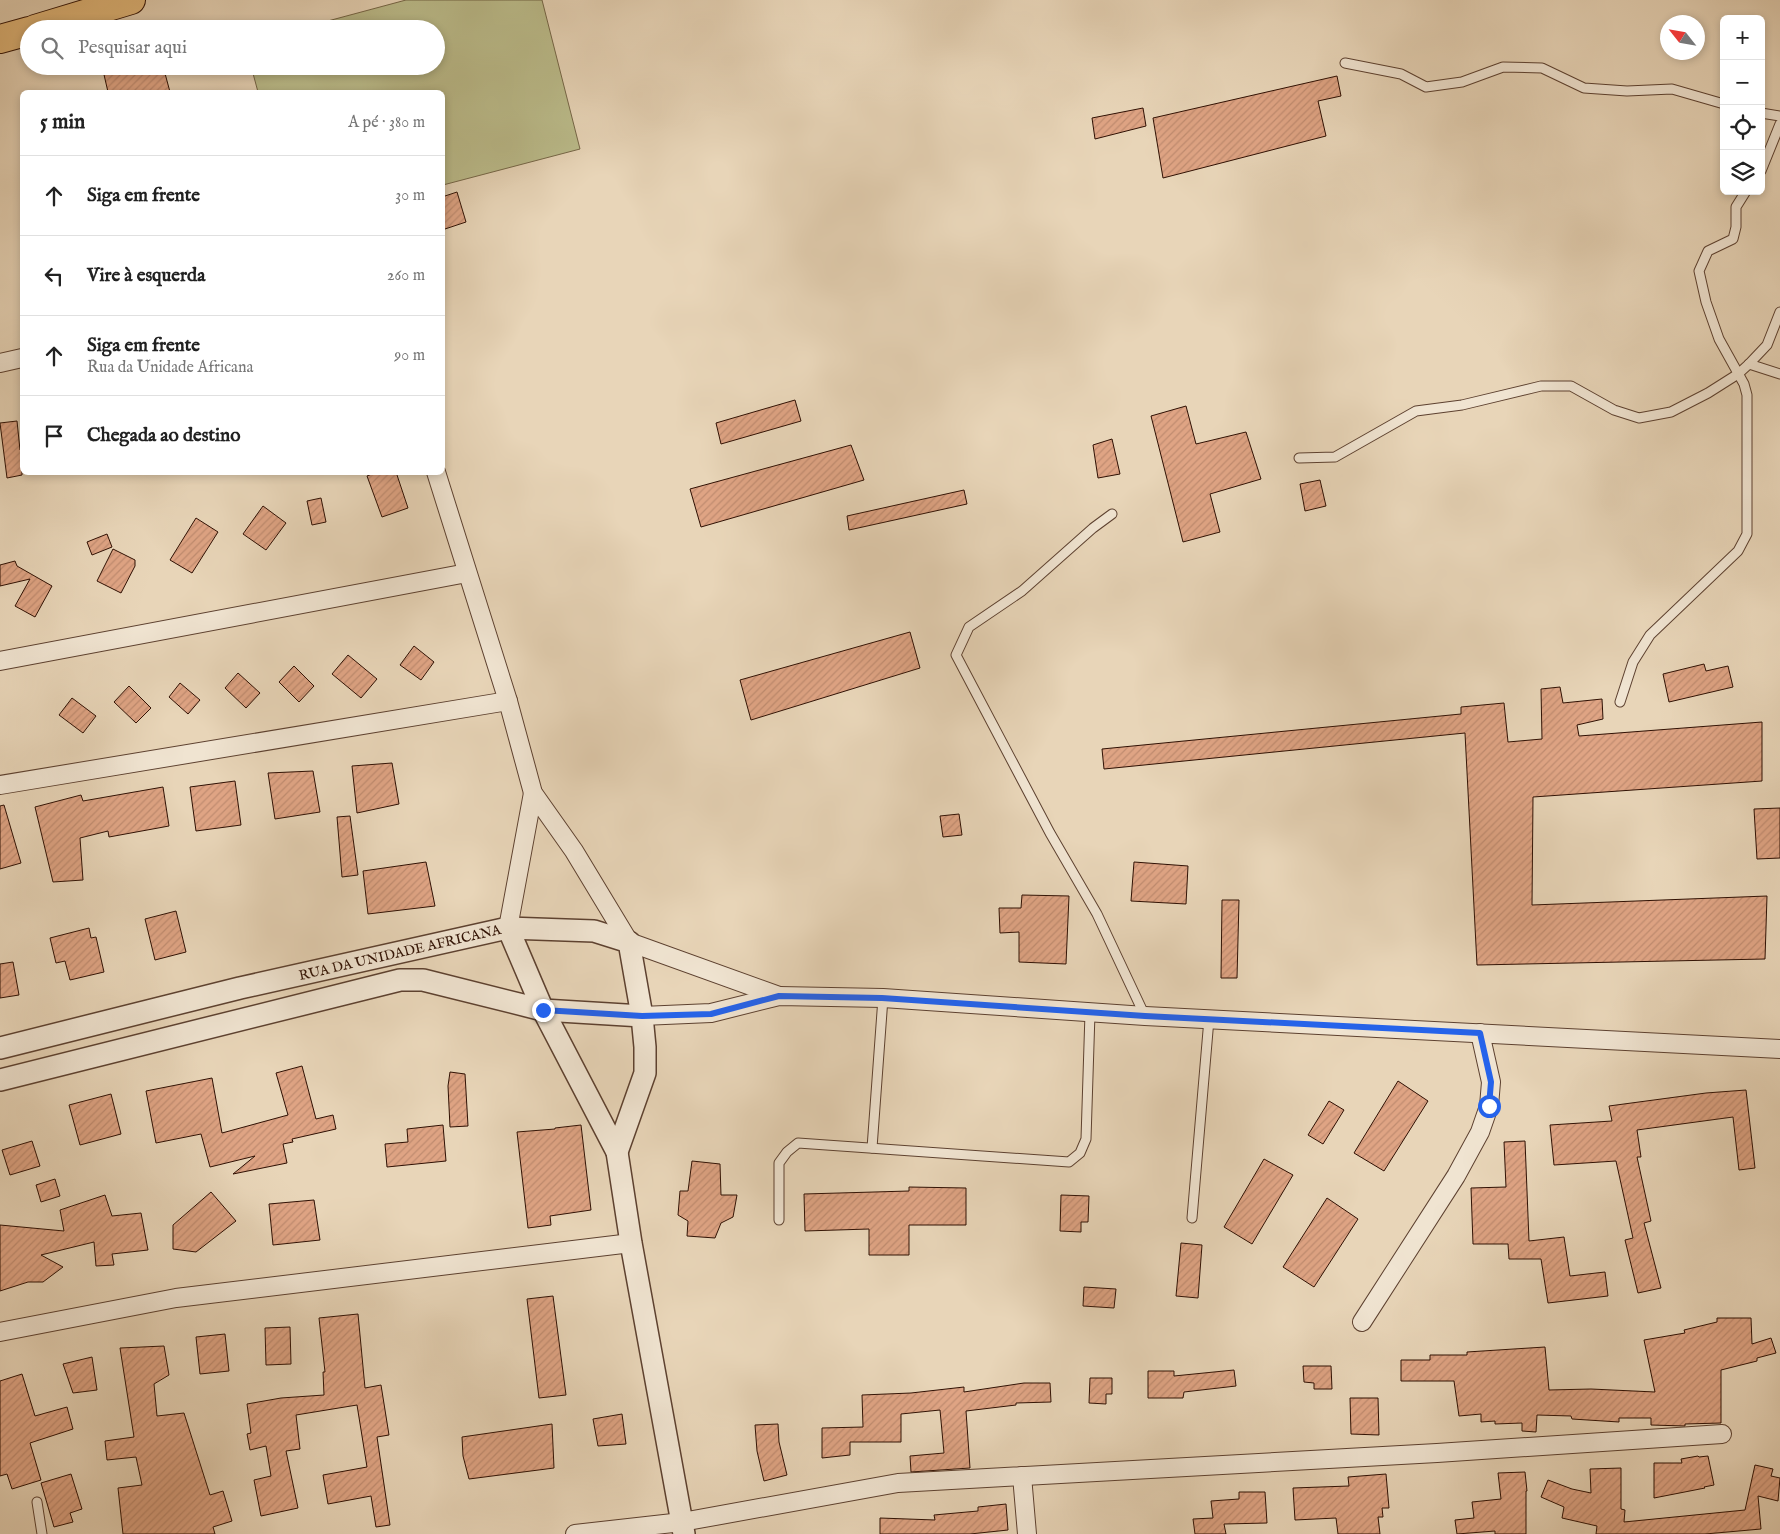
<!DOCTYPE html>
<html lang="pt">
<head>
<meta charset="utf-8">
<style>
  body { margin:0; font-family:"IM FELL English",serif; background:#f2f2f2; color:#222 }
  .controls { position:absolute; right:15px; top:15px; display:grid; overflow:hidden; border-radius:8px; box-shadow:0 2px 8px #0003 }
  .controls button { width:45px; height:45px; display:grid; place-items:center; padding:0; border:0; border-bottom:1px solid #e0e0e0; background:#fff; color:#222; font:25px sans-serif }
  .compass { position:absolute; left:1660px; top:15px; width:45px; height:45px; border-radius:50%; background:#fff; box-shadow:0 2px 8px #0003; rotate:301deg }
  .stop { position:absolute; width:15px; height:15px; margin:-11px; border:4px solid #2563eb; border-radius:50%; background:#fff }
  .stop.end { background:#2563eb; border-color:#fff; box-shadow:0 1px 5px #0008 }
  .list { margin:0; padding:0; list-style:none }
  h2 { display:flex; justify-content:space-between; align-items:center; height:65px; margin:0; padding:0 20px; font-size:21px }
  h2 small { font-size:16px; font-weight:400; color:#767676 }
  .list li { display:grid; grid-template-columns:32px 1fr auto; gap:15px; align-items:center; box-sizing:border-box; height:80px; padding:0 20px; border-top:1px solid #e0e0e0 }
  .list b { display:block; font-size:19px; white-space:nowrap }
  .list p { margin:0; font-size:16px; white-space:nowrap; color:#767676 }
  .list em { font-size:16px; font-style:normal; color:#767676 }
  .icon { flex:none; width:28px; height:28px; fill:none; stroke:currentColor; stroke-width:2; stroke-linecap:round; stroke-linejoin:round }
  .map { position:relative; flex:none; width:1780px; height:1534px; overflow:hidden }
  .search { position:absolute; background:#fff; box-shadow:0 2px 8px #0003; left:20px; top:20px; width:425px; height:55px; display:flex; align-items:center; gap:12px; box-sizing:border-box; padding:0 18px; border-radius:28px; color:#767676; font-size:19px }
  .panel { position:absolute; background:#fff; box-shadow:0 2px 8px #0003; left:20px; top:90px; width:425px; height:385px; border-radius:8px }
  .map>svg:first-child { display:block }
</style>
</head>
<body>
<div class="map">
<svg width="1780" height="1534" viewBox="0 0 1780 1534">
  <defs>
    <pattern id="building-hatch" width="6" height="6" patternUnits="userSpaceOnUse" patternTransform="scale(1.25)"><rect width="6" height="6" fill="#dfa484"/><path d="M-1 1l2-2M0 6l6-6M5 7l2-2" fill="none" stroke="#c08c70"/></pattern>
  </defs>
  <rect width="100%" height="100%" fill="#e8d5b8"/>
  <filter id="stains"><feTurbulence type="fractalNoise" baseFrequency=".004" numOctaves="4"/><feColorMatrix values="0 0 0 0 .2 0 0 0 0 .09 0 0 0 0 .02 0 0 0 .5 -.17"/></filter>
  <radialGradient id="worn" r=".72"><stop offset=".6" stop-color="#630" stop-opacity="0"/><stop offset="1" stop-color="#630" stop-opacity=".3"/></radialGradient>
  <polygon fill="#bbbc8b" stroke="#756647" points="406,0 542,0 580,149 443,185 442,92 258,92 251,66 436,66 436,29 298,29"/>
  <g fill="url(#building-hatch)" stroke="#2f1003">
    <polygon points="102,66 163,66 170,92 108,92"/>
    <polygon points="1337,76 1341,96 1318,101 1326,136 1163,178 1153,118"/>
    <polygon points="1143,108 1146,126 1095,139 1092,118"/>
    <polygon points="457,192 466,222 442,230 442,197"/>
    <polygon points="795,400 801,421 721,444 716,423"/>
    <polygon points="1186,406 1196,444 1246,432 1261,479 1210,494 1220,532 1183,542 1151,416"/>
    <polygon points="17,421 20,450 22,449 22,475 7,478 0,423"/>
    <polygon points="1112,439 1120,474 1098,478 1093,445"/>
    <polygon points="851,445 864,480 701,527 690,489"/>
    <polygon points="377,472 396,472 408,508 382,517 367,476"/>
    <polygon points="1320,480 1326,506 1305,511 1300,484"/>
    <polygon points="964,490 967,504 849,530 847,516"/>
    <polygon points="321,498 326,522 312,525 307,501"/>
    <polygon points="263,506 286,523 266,550 243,534"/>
    <polygon points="196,518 218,532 192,573 170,560"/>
    <polygon points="107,534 112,547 92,555 87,542"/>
    <polygon points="113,549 135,560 135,566 121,593 97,581"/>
    <polygon points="15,561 17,566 52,586 35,617 15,606 30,579 0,586 0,565"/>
    <polygon points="910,632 920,668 751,720 740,680"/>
    <polygon points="414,646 434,662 421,680 400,665"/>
    <polygon points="348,655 377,679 361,698 332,674"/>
    <polygon points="1704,664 1706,671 1728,666 1733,687 1669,702 1663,674"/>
    <polygon points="294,666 314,686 299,702 279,682"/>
    <polygon points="238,673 260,693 246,708 225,688"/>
    <polygon points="180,683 200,700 188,714 169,697"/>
    <polygon points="129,686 151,708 136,723 114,702"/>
    <polygon points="1560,687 1563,703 1602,699 1603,719 1577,725 1579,736 1762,722 1762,781 1533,797 1532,905 1767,896 1765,959 1477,965 1465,733 1104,769 1102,749 1461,714 1461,707 1504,703 1508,742 1542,739 1541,689"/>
    <polygon points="72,698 96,716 83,733 59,715"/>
    <polygon points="392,763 399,804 357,813 352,766"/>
    <polygon points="313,771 320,812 275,819 268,773"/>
    <polygon points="235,781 241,825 196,831 190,787"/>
    <polygon points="163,787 169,826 109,837 108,831 80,838 83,880 53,882 35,807 81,795 83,801"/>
    <polygon points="4,805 21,863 0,869 0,806"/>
    <polygon points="1780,808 1780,858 1757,859 1754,809"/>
    <polygon points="959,814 962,835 943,837 940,816"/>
    <polygon points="350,816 358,875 342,877 337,817"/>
    <polygon points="426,862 435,906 368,914 363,871"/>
    <polygon points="1134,862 1188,866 1186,904 1131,901"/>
    <polygon points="1022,895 1069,896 1066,964 1019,962 1019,932 1000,933 999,908 1021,908"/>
    <polygon points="1222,900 1239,900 1237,978 1221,978"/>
    <polygon points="176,911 186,952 155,960 145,919"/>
    <polygon points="89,928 91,938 96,937 104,972 70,980 65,961 56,963 50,938"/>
    <polygon points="13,962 19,995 0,998 0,964"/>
    <polygon points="302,1066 316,1119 333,1115 336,1129 292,1139 293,1142 283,1144 287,1163 233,1174 255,1156 210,1167 201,1134 156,1143 146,1091 212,1078 222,1133 288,1115 276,1073"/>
    <polygon points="450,1072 465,1074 468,1126 450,1127 448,1086"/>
    <polygon points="1398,1081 1428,1101 1384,1171 1354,1153"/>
    <polygon points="1746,1090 1755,1168 1739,1170 1733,1117 1637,1130 1641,1157 1637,1157 1651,1221 1644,1223 1661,1288 1638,1293 1625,1240 1633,1238 1616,1161 1554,1165 1550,1125 1612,1121 1609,1106 1706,1093"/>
    <polygon points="111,1094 121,1134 80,1145 69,1105"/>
    <polygon points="1329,1101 1344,1110 1323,1144 1308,1135"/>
    <polygon points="443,1125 446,1161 387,1167 385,1144 408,1142 407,1129"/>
    <polygon points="581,1125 591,1210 550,1216 551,1225 528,1228 517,1132 555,1129 555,1128"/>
    <polygon points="32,1141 40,1166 10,1175 2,1150"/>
    <polygon points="1525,1141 1529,1241 1564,1237 1570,1276 1605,1272 1608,1296 1548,1303 1541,1259 1509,1259 1508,1244 1473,1244 1471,1188 1506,1187 1504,1142"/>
    <polygon points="1264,1159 1293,1175 1252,1244 1224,1227"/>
    <polygon points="692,1161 720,1164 721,1195 737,1195 733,1217 721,1223 715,1238 687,1236 688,1221 678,1215 680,1191 688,1191"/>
    <polygon points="55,1179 60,1196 41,1202 36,1185"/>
    <polygon points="909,1187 966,1188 966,1225 909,1225 909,1255 869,1255 869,1229 805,1231 804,1194 909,1191"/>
    <polygon points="211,1192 236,1221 196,1252 173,1249 173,1225"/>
    <polygon points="105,1195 112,1216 141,1213 148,1250 112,1254 114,1265 96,1266 94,1242 41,1255 63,1267 43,1282 28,1282 0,1291 0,1225 64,1231 60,1210"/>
    <polygon points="1061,1195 1089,1196 1088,1222 1081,1222 1081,1232 1060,1231"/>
    <polygon points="1327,1198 1358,1219 1314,1287 1283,1267"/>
    <polygon points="314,1200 320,1240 273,1245 269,1204"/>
    <polygon points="1181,1243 1202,1245 1198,1298 1176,1296"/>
    <polygon points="1084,1287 1116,1289 1114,1308 1083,1306"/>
    <polygon points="553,1296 566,1395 539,1398 527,1299"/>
    <polygon points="358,1314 365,1388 381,1385 389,1435 377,1437 390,1525 376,1527 371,1496 328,1504 323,1475 367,1467 357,1405 296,1415 300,1449 286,1451 298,1508 261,1516 254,1480 271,1476 266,1446 250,1450 247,1434 251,1433 247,1404 281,1398 324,1395 323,1372 325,1372 319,1318"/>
    <polygon points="1717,1318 1751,1318 1752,1344 1771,1338 1776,1353 1757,1358 1757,1361 1721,1370 1721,1423 1685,1424 1685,1426 1651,1425 1651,1418 1619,1418 1619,1422 1572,1419 1571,1416 1537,1415 1536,1432 1522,1431 1522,1423 1495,1424 1495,1421 1481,1422 1481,1414 1459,1416 1454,1381 1401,1381 1401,1360 1430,1360 1430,1355 1467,1355 1467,1352 1545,1347 1549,1390 1591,1389 1655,1392 1644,1340 1685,1333 1684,1330 1717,1322"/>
    <polygon points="290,1327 291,1364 266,1365 265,1328"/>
    <polygon points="225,1334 229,1371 200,1374 196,1337"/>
    <polygon points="164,1346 169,1375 154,1384 157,1416 184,1413 210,1495 223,1491 232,1521 213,1527 215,1534 123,1534 118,1488 142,1485 136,1457 107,1460 105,1441 134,1437 120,1348"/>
    <polygon points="92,1357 97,1390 73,1393 63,1364"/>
    <polygon points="1303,1366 1331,1366 1332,1389 1314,1389 1314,1383 1304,1382"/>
    <polygon points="1234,1370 1236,1386 1184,1392 1183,1398 1148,1398 1148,1371 1174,1371 1174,1376"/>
    <polygon points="22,1374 35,1416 67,1407 73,1429 30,1443 41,1480 12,1489 7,1474 0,1476 0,1381"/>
    <polygon points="1090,1378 1112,1378 1112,1394 1106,1394 1106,1404 1089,1403"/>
    <polygon points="1024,1383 1050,1383 1051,1402 1016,1403 1016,1405 966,1411 970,1468 911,1472 910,1456 944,1453 940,1410 901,1414 901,1442 850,1442 850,1455 822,1458 822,1428 863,1427 862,1395 911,1393 964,1387 964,1392"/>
    <polygon points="1350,1398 1378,1398 1379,1435 1351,1434"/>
    <polygon points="622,1414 626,1444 598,1446 593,1419"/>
    <polygon points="552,1424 554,1468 469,1479 463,1456 462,1437"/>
    <polygon points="778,1424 779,1442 787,1475 764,1481 757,1451 755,1425"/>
    <polygon points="1698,1456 1699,1457 1708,1456 1714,1485 1704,1487 1705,1488 1654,1498 1654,1463 1682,1463 1681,1459"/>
    <polygon points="1755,1465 1773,1469 1771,1476 1780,1478 1778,1501 1758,1496 1761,1529 1705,1534 1596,1534 1597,1526 1562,1518 1564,1507 1541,1497 1548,1480 1572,1489 1591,1493 1590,1469 1621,1468 1621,1509 1625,1510 1624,1522 1745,1510"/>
    <polygon points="1525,1472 1527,1491 1526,1491 1526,1534 1495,1534 1495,1531 1457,1534 1455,1520 1474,1518 1472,1502 1501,1499 1498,1473"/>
    <polygon points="71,1474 82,1509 70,1513 73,1522 54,1527 41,1483"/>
    <polygon points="1386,1474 1389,1508 1382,1508 1383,1517 1378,1517 1380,1534 1338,1534 1336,1518 1295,1520 1293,1488 1349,1486 1348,1477"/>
    <polygon points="1239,1492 1265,1492 1267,1523 1224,1524 1226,1534 1195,1534 1193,1519 1213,1518 1211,1501 1239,1499"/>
    <polygon points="1006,1504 1008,1530 970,1534 880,1534 880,1518 935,1520 934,1515 978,1511 978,1507"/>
  </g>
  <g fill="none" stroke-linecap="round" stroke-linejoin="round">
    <g stroke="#5d4130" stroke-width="11">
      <g id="service">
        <polyline points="1345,63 1401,74 1426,87 1462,82 1503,67 1542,68 1584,88 1627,91 1672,89 1724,104"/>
        <polyline points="1761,113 1780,116"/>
        <polyline points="1761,171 1780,124"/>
        <polyline points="1749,364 1780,374"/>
        <polyline points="1299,458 1335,457 1416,411 1462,405 1541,386 1571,386 1614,410 1639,418 1671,412 1708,393 1738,374 1749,364 1767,345 1780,312"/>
        <polyline points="1112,514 1093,528 1022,591 969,627 956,655 1050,833 1097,914 1145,1016"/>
        <polyline points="1620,702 1633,662 1650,635 1738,551 1747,534 1747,395 1744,384 1719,339 1706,302 1699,271 1708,251 1733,239 1736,227 1736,207 1746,191"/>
        <polyline points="872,1148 883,998"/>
        <polyline points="1192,1218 1209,1019"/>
        <polyline points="779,1220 779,1163 787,1152 798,1143 1069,1162 1080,1153 1086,1139 1090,1013"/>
        <polyline points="37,1502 42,1534"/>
      </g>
    </g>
    <g stroke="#5d4130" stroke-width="20">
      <g id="minor">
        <polyline points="0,363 22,358"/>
        <polyline points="436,472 508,701 533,793 574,851 629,942 779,996"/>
        <polyline points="0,661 467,573"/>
        <polyline points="0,785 508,701"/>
        <polyline points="508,928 533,793"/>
        <polyline points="642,1016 711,1013 779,996 883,998 1145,1016 1780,1049"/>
        <polyline points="1362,1322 1456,1176 1480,1132 1489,1106 1491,1082 1480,1033"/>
        <polyline points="0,1332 176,1298 631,1243"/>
        <polyline points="1022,1476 1027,1534"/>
        <polyline points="575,1534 682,1522 898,1483 1437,1453 1722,1434"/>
      </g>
    </g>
    <g stroke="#5d4130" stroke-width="24">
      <g id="tertiary">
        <polyline points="508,928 543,1010 617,1152 631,1243 684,1534"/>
        <polyline points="0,1048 240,988 508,928 594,931 629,942 642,1016 645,1047 645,1073 617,1152"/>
        <polyline points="0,1080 400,980 423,980 543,1010 642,1016"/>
      </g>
    </g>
    <g stroke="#2f1003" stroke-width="30">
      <g id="primary">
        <polyline points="35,29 131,0"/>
        <polyline points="0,39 29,31"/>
      </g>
    </g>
    <use href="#service" stroke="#f0e4d1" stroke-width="9"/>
    <use href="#minor" stroke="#f0e4d1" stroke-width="18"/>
    <use href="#tertiary" stroke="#f0e4d1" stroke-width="21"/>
    <use href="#primary" stroke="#e4ba7c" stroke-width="28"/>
  </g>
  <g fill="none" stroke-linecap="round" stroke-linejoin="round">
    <polyline stroke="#2563eb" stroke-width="6" points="543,1010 642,1016 711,1014 779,996 882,998 1145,1016 1480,1033 1491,1082 1489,1106"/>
  </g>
  <g text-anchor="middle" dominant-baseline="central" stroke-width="4" stroke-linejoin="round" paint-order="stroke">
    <g font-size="14" fill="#2f1003" stroke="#f0e4d1">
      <text transform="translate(400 953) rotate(-13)">RUA DA UNIDADE AFRICANA</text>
    </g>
  </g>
  <rect width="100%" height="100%" filter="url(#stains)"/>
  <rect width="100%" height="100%" fill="url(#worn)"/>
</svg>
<div class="controls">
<button>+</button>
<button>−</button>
<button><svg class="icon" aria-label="locate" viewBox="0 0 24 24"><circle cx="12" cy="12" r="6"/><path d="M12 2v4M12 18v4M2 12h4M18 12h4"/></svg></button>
<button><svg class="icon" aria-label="layers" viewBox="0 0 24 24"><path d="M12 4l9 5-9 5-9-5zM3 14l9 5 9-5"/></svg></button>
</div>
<svg class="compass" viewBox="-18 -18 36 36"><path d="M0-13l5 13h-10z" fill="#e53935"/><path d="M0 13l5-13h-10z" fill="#767676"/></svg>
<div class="stop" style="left:1489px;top:1106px"></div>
<div class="stop end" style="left:543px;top:1010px"></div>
<div class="search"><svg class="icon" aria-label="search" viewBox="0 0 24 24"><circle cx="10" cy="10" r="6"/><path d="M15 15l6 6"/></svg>Pesquisar aqui</div>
<section class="panel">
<h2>5 min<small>A pé · 380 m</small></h2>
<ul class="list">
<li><svg class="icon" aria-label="ahead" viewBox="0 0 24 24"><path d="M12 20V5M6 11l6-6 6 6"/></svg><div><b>Siga em frente</b></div><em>30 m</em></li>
<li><svg class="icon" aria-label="left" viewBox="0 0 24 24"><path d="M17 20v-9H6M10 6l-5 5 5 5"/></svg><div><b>Vire à esquerda</b></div><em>260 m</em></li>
<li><svg class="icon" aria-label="ahead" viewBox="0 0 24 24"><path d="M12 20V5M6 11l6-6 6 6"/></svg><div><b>Siga em frente</b><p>Rua da Unidade Africana</p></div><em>90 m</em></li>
<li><svg class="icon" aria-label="arrive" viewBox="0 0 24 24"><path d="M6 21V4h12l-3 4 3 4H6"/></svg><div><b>Chegada ao destino</b></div></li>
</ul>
</section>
</div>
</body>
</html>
